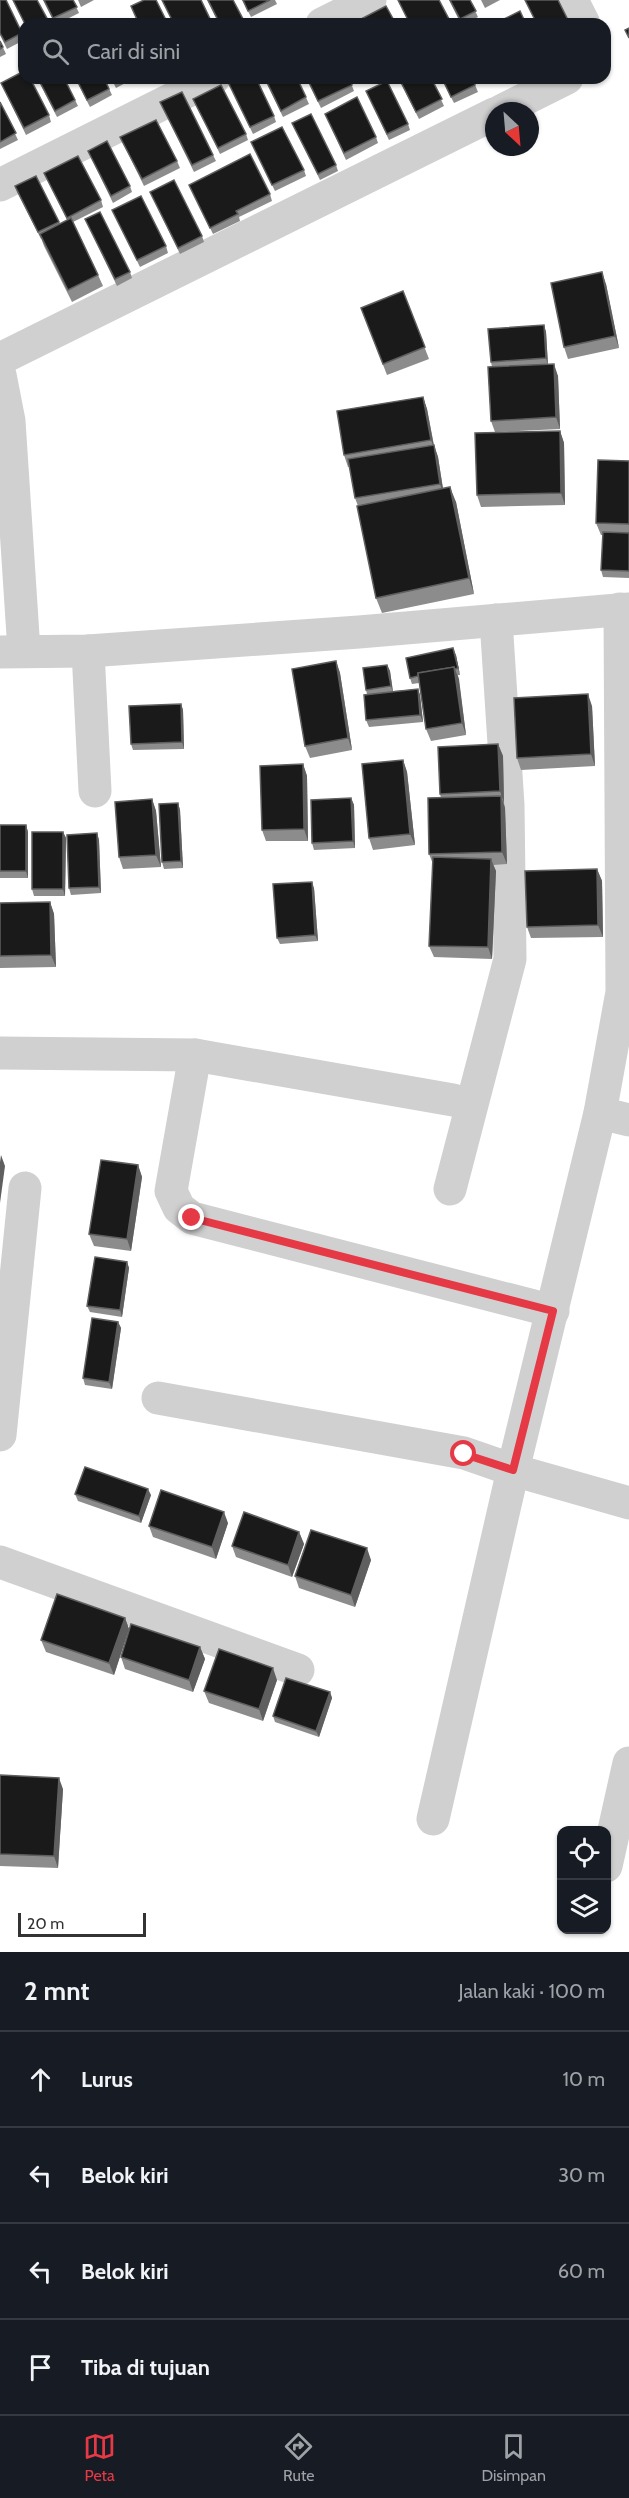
<!DOCTYPE html>
<html lang="id">
<head>
<meta charset="utf-8">
<style>
  body { margin:0; font-family:Cabin,sans-serif; background:#20242c; color:#f1f3f6 }
  .controls { position:absolute; right:18px; bottom:18px; display:grid; overflow:hidden; border-radius:12px; box-shadow:0 2px 4px #0004 }
  .controls button { width:54px; height:54px; display:grid; place-items:center; padding:0; border:0; border-bottom:2px solid #363941; background:#171b24; color:#f1f3f6; font:30px sans-serif }
  .compass { position:absolute; left:485px; top:102px; width:54px; height:54px; border-radius:50%; background:#171b24; box-shadow:0 2px 4px #0004; rotate:154deg }
  .scale { position:absolute; left:18px; bottom:15px; width:128px; box-sizing:border-box; padding-left:6px; border:3px solid #333; border-top:0; font-size:16px; line-height:21px; white-space:nowrap; color:#333; -webkit-text-stroke:4px #fff; paint-order:stroke }
  .stop { position:absolute; width:18px; height:18px; margin:-14px; border:4px solid #e63946; border-radius:50%; background:#fff }
  .stop.end { background:#e63946; border-color:#fff; box-shadow:0 2px 6px #0008 }
  .list { margin:0; padding:0; list-style:none }
  h2 { display:flex; justify-content:space-between; align-items:center; height:78px; margin:0; padding:0 24px; font-size:26px }
  h2 small { font-size:20px; font-weight:400; color:#9ea1a6 }
  .list li { display:grid; grid-template-columns:39px 1fr auto; gap:18px; align-items:center; box-sizing:border-box; height:96px; padding:0 24px; border-top:2px solid #363941 }
  .list b { display:block; font-size:22px; white-space:nowrap }
  .list em { font-size:20px; font-style:normal; color:#9ea1a6 }
  .icon { flex:none; width:33px; height:33px; fill:none; stroke:currentColor; stroke-width:2; stroke-linecap:round; stroke-linejoin:round }
  .map { position:relative; flex:none; width:629px; height:1952px; overflow:hidden }
  .search { position:absolute; background:#171b24; box-shadow:0 2px 4px #0004; left:18px; right:18px; top:18px; height:66px; display:flex; align-items:center; gap:15px; box-sizing:border-box; padding:0 21px; border-radius:18px; color:#9ea1a6; font-size:22px }
  .sheet { height:462px; background:#171b24 }
  nav { display:flex; justify-content:space-around; align-items:center; box-sizing:border-box; height:84px; border-top:2px solid #363941; background:#171b24; font-size:16px; color:#9ea1a6 }
  nav a { display:grid; justify-items:center; gap:3px }
  nav .on { color:#e63946 }
  .map>svg:first-child { display:block }
</style>
</head>
<body>
<div class="map">
<svg width="629" height="1952" viewBox="0 0 629 1952">
  <rect width="100%" height="100%" fill="#fff"/>
  <g fill="none" stroke-linecap="round" stroke-linejoin="round">
    <g stroke="#d0d0d0" stroke-width="33">
      <polyline points="572,0 584,24"/>
      <polyline points="322,24 370,0"/>
      <polyline points="501,111 567,78"/>
      <polyline points="0,185 214,78"/>
      <polyline points="0,359 494,114"/>
      <polyline points="0,375 9,421 24,651"/>
      <polyline points="620,609 622,992 600,1113 513,1470 629,1503"/>
      <polyline points="88,651 95,791"/>
      <polyline points="0,652 88,651 359,632 629,609"/>
      <polyline points="0,1053 195,1055 453,1100"/>
      <polyline points="195,1055 171,1191 179,1208 192,1218 553,1311"/>
      <polyline points="600,1113 629,1120"/>
      <polyline points="450,1189 510,959 508,805 496,620"/>
      <polyline points="158,1398 464,1453 513,1470 433,1819"/>
      <polyline points="0,1435 25,1188"/>
      <polyline points="0,1562 298,1670"/>
      <polyline points="606,1866 629,1763"/>
    </g>
  </g>
  <g fill="#8c8c8c">
    <polygon points="0,0 22,33 24,37 24,40 7,49 0,35"/>
    <polygon points="43,0 73,0 79,13 57,24 55,24"/>
    <polygon points="78,0 94,0 81,7"/>
    <polygon points="207,0 233,0 245,24 219,24"/>
    <polygon points="242,0 275,0 277,4 251,17"/>
    <polygon points="449,0 470,0 478,17 465,24 461,24"/>
    <polygon points="481,0 500,0 485,8"/>
    <polygon points="0,41 6,54 0,57"/>
    <polygon points="37,78 64,78 78,106 57,117"/>
    <polygon points="75,78 104,78 112,95 90,107"/>
    <polygon points="111,78 135,78 116,88"/>
    <polygon points="264,78 297,78 309,104 283,117"/>
    <polygon points="306,78 349,78 354,91 321,108"/>
    <polygon points="353,78 365,78 356,83"/>
    <polygon points="398,78 431,78 444,106 419,119"/>
    <polygon points="441,78 472,78 478,92 454,103"/>
    <polygon points="1,83 49,115 51,122 26,135"/>
    <polygon points="229,84 274,116 276,122 253,134"/>
    <polygon points="366,91 408,124 410,130 389,140"/>
    <polygon points="193,99 246,134 248,140 220,154"/>
    <polygon points="0,102 18,140 0,149"/>
    <polygon points="160,102 213,155 216,161 194,172"/>
    <polygon points="325,114 376,137 378,143 346,160"/>
    <polygon points="292,123 336,165 338,171 320,180"/>
    <polygon points="120,137 177,161 180,168 144,186"/>
    <polygon points="251,142 304,170 306,176 275,191"/>
    <polygon points="88,151 130,186 132,192 113,203"/>
    <polygon points="44,173 101,200 103,207 73,222 98,275 103,286 72,302 44,246 41,238 41,239 17,192 15,186 36,176 60,224 67,220"/>
    <polygon points="189,185 270,194 272,201 239,217 240,221 213,234"/>
    <polygon points="150,192 202,236 204,242 180,254"/>
    <polygon points="112,210 166,246 168,253 140,267"/>
    <polygon points="85,219 130,272 132,278 117,286"/>
    <polygon points="606,284 619,348 568,359 564,347"/>
    <polygon points="403,291 429,359 387,375 361,308"/>
    <polygon points="544,325 546,332 548,364 558,376 560,429 496,432 560,431 564,443 565,505 481,507 477,495 495,432 491,421 492,367 491,362"/>
    <polygon points="423,397 427,409 434,445 438,457 443,488 456,502 474,594 382,613 376,598 358,506 355,498 350,467 348,467 344,455"/>
    <polygon points="629,461 629,578 603,577 601,570 603,535 601,535 596,523"/>
    <polygon points="456,655 460,675 458,675 466,735 431,741 426,729 419,683 412,684 410,678"/>
    <polygon points="336,661 340,673 352,750 310,758 305,746"/>
    <polygon points="387,665 390,671 393,691 418,689 420,695 423,722 369,727 366,720 367,694 366,690"/>
    <polygon points="181,704 183,710 184,749 133,750 131,744"/>
    <polygon points="592,706 595,766 521,770 517,758"/>
    <polygon points="498,744 503,756 504,803 505,808 507,864 493,865 496,871 492,959 434,957 429,946 433,864 429,854 441,798 440,794"/>
    <polygon points="403,760 407,772 415,845 373,850 369,838"/>
    <polygon points="303,764 307,776 308,841 266,841 262,830"/>
    <polygon points="351,798 354,805 355,848 314,850 312,843"/>
    <polygon points="152,799 156,811 161,867 123,869 119,857"/>
    <polygon points="178,803 180,810 183,868 164,869 162,862"/>
    <polygon points="0,825 26,825 28,832 28,878 0,878"/>
    <polygon points="63,832 66,838 65,896 34,896 32,889"/>
    <polygon points="97,833 99,840 101,893 71,895 69,888"/>
    <polygon points="597,869 602,881 603,937 531,938 527,927"/>
    <polygon points="314,888 318,941 280,944 277,938"/>
    <polygon points="50,902 54,914 56,967 0,968 0,903"/>
    <polygon points="138,1165 142,1177 131,1251 94,1246 89,1234"/>
    <polygon points="127,1262 129,1268 122,1317 90,1312 87,1306"/>
    <polygon points="118,1322 121,1328 112,1389 85,1385 83,1378"/>
    <polygon points="75,1494 151,1495 141,1523 78,1501"/>
    <polygon points="228,1523 216,1559 153,1537 149,1526"/>
    <polygon points="299,1532 304,1544 292,1577 236,1557 232,1546"/>
    <polygon points="371,1560 355,1607 299,1588 295,1576"/>
    <polygon points="125,1618 129,1629 114,1675 46,1652 41,1640"/>
    <polygon points="200,1647 205,1659 193,1692 125,1669 121,1657"/>
    <polygon points="277,1680 263,1721 209,1703 204,1691"/>
    <polygon points="330,1692 332,1698 319,1737 275,1722 273,1716"/>
    <polygon points="0,1775 63,1789 58,1868 0,1866"/>
  </g>
  <g fill="#5f5f5f">
    <polygon points="602,272 606,284 619,348 615,336"/>
    <polygon points="544,325 546,332 548,365 546,358"/>
    <polygon points="554,364 558,376 560,429 556,417"/>
    <polygon points="423,397 427,409 434,447 434,445 438,457 444,496 440,484 435,451 431,440"/>
    <polygon points="560,431 564,443 565,505 561,493"/>
    <polygon points="450,487 456,502 474,594 469,578"/>
    <polygon points="453,648 456,655 460,675 458,668"/>
    <polygon points="336,661 340,673 352,750 348,738"/>
    <polygon points="387,665 390,671 393,693 391,686"/>
    <polygon points="454,667 459,679 466,735 462,723"/>
    <polygon points="418,689 420,695 423,722 420,715"/>
    <polygon points="588,694 592,706 595,766 591,754"/>
    <polygon points="181,704 183,710 184,749 182,742"/>
    <polygon points="498,744 503,756 504,803 500,791"/>
    <polygon points="403,760 407,772 415,845 410,834"/>
    <polygon points="303,764 307,776 308,841 304,829"/>
    <polygon points="501,796 505,808 507,864 502,852"/>
    <polygon points="351,798 354,805 355,848 353,841"/>
    <polygon points="152,799 156,811 161,867 156,855"/>
    <polygon points="178,803 180,810 183,868 181,861"/>
    <polygon points="26,825 28,832 28,878 26,871"/>
    <polygon points="63,832 66,838 65,896 63,889"/>
    <polygon points="97,833 99,840 101,893 99,887"/>
    <polygon points="491,859 496,871 492,959 488,947"/>
    <polygon points="597,869 602,881 603,937 598,925"/>
    <polygon points="312,882 314,888 318,941 315,935"/>
    <polygon points="50,902 54,914 56,967 51,955"/>
    <polygon points="1,1155 5,1166 0,1203 0,1162"/>
    <polygon points="138,1165 142,1177 131,1251 127,1239"/>
    <polygon points="127,1262 129,1268 122,1317 120,1310"/>
    <polygon points="118,1322 121,1328 112,1389 109,1382"/>
    <polygon points="148,1489 151,1495 141,1523 139,1516"/>
    <polygon points="224,1512 228,1523 216,1559 212,1547"/>
    <polygon points="299,1532 304,1544 292,1577 288,1565"/>
    <polygon points="367,1548 371,1560 355,1607 351,1595"/>
    <polygon points="125,1618 129,1629 114,1675 109,1663"/>
    <polygon points="200,1647 205,1659 193,1692 189,1680"/>
    <polygon points="273,1668 277,1680 263,1721 259,1709"/>
    <polygon points="330,1692 332,1698 319,1737 316,1731"/>
    <polygon points="59,1778 63,1789 58,1868 54,1856"/>
  </g>
  <g fill="#1a1a1a" stroke="#5f5f5f" stroke-width="1.5">
    <polygon points="0,0 6,0 22,33 5,42 0,33"/>
    <polygon points="13,0 37,0 49,22 45,24 25,24"/>
    <polygon points="44,0 73,0 77,7 53,18"/>
    <polygon points="144,0 156,0 168,24 139,24 131,6"/>
    <polygon points="162,0 201,0 212,23 210,24 174,24"/>
    <polygon points="208,0 233,0 243,19 232,24 220,24"/>
    <polygon points="243,0 270,0 248,11"/>
    <polygon points="398,0 439,0 451,23 449,24 410,24"/>
    <polygon points="450,0 470,0 476,11 460,19"/>
    <polygon points="525,0 558,0 570,24 537,24"/>
    <polygon points="386,6 396,24 364,24 361,19"/>
    <polygon points="520,11 526,24 496,24 496,23"/>
    <polygon points="355,21 357,24 349,24"/>
    <polygon points="629,28 629,38 625,30"/>
    <polygon points="0,41 3,47 0,49"/>
    <polygon points="24,71 24,78 30,78 49,115 24,128 1,83"/>
    <polygon points="38,78 64,78 75,100 55,111"/>
    <polygon points="76,78 104,78 109,89 87,100"/>
    <polygon points="112,78 120,78 114,81"/>
    <polygon points="241,78 256,78 274,116 250,127 229,84"/>
    <polygon points="265,78 297,78 306,97 281,111"/>
    <polygon points="307,78 349,78 352,85 318,101"/>
    <polygon points="399,78 431,78 442,99 416,112"/>
    <polygon points="442,78 472,78 475,85 451,97"/>
    <polygon points="387,81 408,124 387,134 366,91"/>
    <polygon points="221,85 246,134 218,148 193,99"/>
    <polygon points="182,92 213,155 192,165 160,102"/>
    <polygon points="357,97 376,137 344,153 325,114"/>
    <polygon points="0,102 16,133 0,142"/>
    <polygon points="311,114 336,165 318,174 292,123"/>
    <polygon points="156,120 177,161 142,179 120,137"/>
    <polygon points="282,127 304,170 272,185 251,142"/>
    <polygon points="107,141 130,186 111,196 88,151"/>
    <polygon points="250,154 270,194 236,211 238,214 210,228 189,185"/>
    <polygon points="78,156 101,200 67,218 44,173"/>
    <polygon points="36,176 59,222 38,232 15,186"/>
    <polygon points="174,180 202,236 178,248 150,192"/>
    <polygon points="141,196 166,246 137,260 112,210"/>
    <polygon points="100,212 130,272 115,279 85,219"/>
    <polygon points="71,218 98,275 68,290 40,234"/>
    <polygon points="602,272 615,336 564,347 551,283"/>
    <polygon points="403,291 425,347 383,364 361,308"/>
    <polygon points="544,325 546,358 491,362 488,329"/>
    <polygon points="554,364 556,417 491,421 488,367"/>
    <polygon points="423,397 431,440 344,455 337,411"/>
    <polygon points="560,431 561,493 477,495 475,433"/>
    <polygon points="434,445 440,484 355,498 348,459"/>
    <polygon points="598,460 629,461 629,524 596,523"/>
    <polygon points="450,487 469,578 376,598 357,506"/>
    <polygon points="603,532 629,533 629,571 601,570"/>
    <polygon points="453,648 458,668 455,669 454,667 418,673 418,676 410,678 406,658"/>
    <polygon points="336,661 348,738 305,746 292,669"/>
    <polygon points="387,665 391,686 366,690 363,668"/>
    <polygon points="454,667 462,723 426,729 418,673"/>
    <polygon points="418,689 420,715 366,720 364,695"/>
    <polygon points="588,694 591,754 517,758 514,698"/>
    <polygon points="181,704 182,742 131,744 129,706"/>
    <polygon points="498,744 500,791 440,794 438,747"/>
    <polygon points="403,760 410,834 369,838 362,764"/>
    <polygon points="303,764 304,829 262,830 260,766"/>
    <polygon points="501,796 502,852 429,854 428,798"/>
    <polygon points="351,798 353,841 312,843 311,800"/>
    <polygon points="152,799 156,855 119,857 115,802"/>
    <polygon points="178,803 181,861 162,862 159,804"/>
    <rect x="0" y="825" width="26" height="46"/>
    <rect x="32" y="832" width="31" height="57"/>
    <polygon points="97,833 99,887 69,888 67,835"/>
    <polygon points="433,857 491,859 488,947 429,946"/>
    <polygon points="597,869 598,925 527,927 525,871"/>
    <polygon points="312,882 315,935 277,938 273,884"/>
    <polygon points="50,902 51,955 0,956 0,903"/>
    <polygon points="101,1160 138,1165 127,1239 89,1234"/>
    <polygon points="95,1257 127,1262 120,1310 87,1306"/>
    <polygon points="92,1318 118,1322 109,1382 83,1378"/>
    <polygon points="85,1467 148,1489 139,1516 75,1494"/>
    <polygon points="161,1490 224,1512 212,1547 149,1526"/>
    <polygon points="244,1512 299,1532 288,1565 232,1546"/>
    <polygon points="311,1530 367,1548 351,1595 295,1576"/>
    <polygon points="57,1594 125,1618 109,1663 41,1640"/>
    <polygon points="131,1624 200,1647 189,1680 121,1657"/>
    <polygon points="219,1649 273,1668 259,1709 204,1691"/>
    <polygon points="286,1678 330,1692 316,1731 273,1716"/>
    <polygon points="0,1775 59,1778 54,1856 0,1854"/>
  </g>
  <g fill="none" stroke-linecap="round" stroke-linejoin="round">
    <polyline stroke="#e63946" stroke-width="8" points="192,1218 553,1311 513,1470 464,1454"/>
  </g>
</svg>
<div class="controls">
<button><svg class="icon" aria-label="locate" viewBox="0 0 24 24"><circle cx="12" cy="12" r="6"/><path d="M12 2v4M12 18v4M2 12h4M18 12h4"/></svg></button>
<button><svg class="icon" aria-label="layers" viewBox="0 0 24 24"><path d="M12 4l9 5-9 5-9-5zM3 14l9 5 9-5"/></svg></button>
</div>
<svg class="compass" viewBox="-18 -18 36 36"><path d="M0-13l5 13h-10z" fill="#e53935"/><path d="M0 13l5-13h-10z" fill="#9ea1a6"/></svg>
<div class="scale">20 m</div>
<div class="stop" style="left:464px;top:1454px"></div>
<div class="stop end" style="left:192px;top:1218px"></div>
<div class="search"><svg class="icon" aria-label="search" viewBox="0 0 24 24"><circle cx="10" cy="10" r="6"/><path d="M15 15l6 6"/></svg>Cari di sini</div>
</div>
<section class="sheet">
<h2>2 mnt<small>Jalan kaki · 100 m</small></h2>
<ul class="list">
<li><svg class="icon" aria-label="ahead" viewBox="0 0 24 24"><path d="M12 20V5M6 11l6-6 6 6"/></svg><div><b>Lurus</b></div><em>10 m</em></li>
<li><svg class="icon" aria-label="left" viewBox="0 0 24 24"><path d="M17 20v-9H6M10 6l-5 5 5 5"/></svg><div><b>Belok kiri</b></div><em>30 m</em></li>
<li><svg class="icon" aria-label="left" viewBox="0 0 24 24"><path d="M17 20v-9H6M10 6l-5 5 5 5"/></svg><div><b>Belok kiri</b></div><em>60 m</em></li>
<li><svg class="icon" aria-label="arrive" viewBox="0 0 24 24"><path d="M6 21V4h12l-3 4 3 4H6"/></svg><div><b>Tiba di tujuan</b></div></li>
</ul>
</section>
<nav>
<a class="on"><svg class="icon" aria-label="map" viewBox="0 0 24 24"><path d="M3 6l6-2 6 2 6-2v14l-6 2-6-2-6 2zM9 4v14M15 6v14"/></svg>Peta</a>
<a><svg class="icon" aria-label="directions" viewBox="0 0 24 24"><path d="M12 3l9 9-9 9-9-9zM9 14v-3h6M13 9l2 2-2 2"/></svg>Rute</a>
<a><svg class="icon" aria-label="saved" viewBox="0 0 24 24"><path d="M7 4h10v16l-5-4-5 4z"/></svg>Disimpan</a>
</nav>
</body>
</html>
